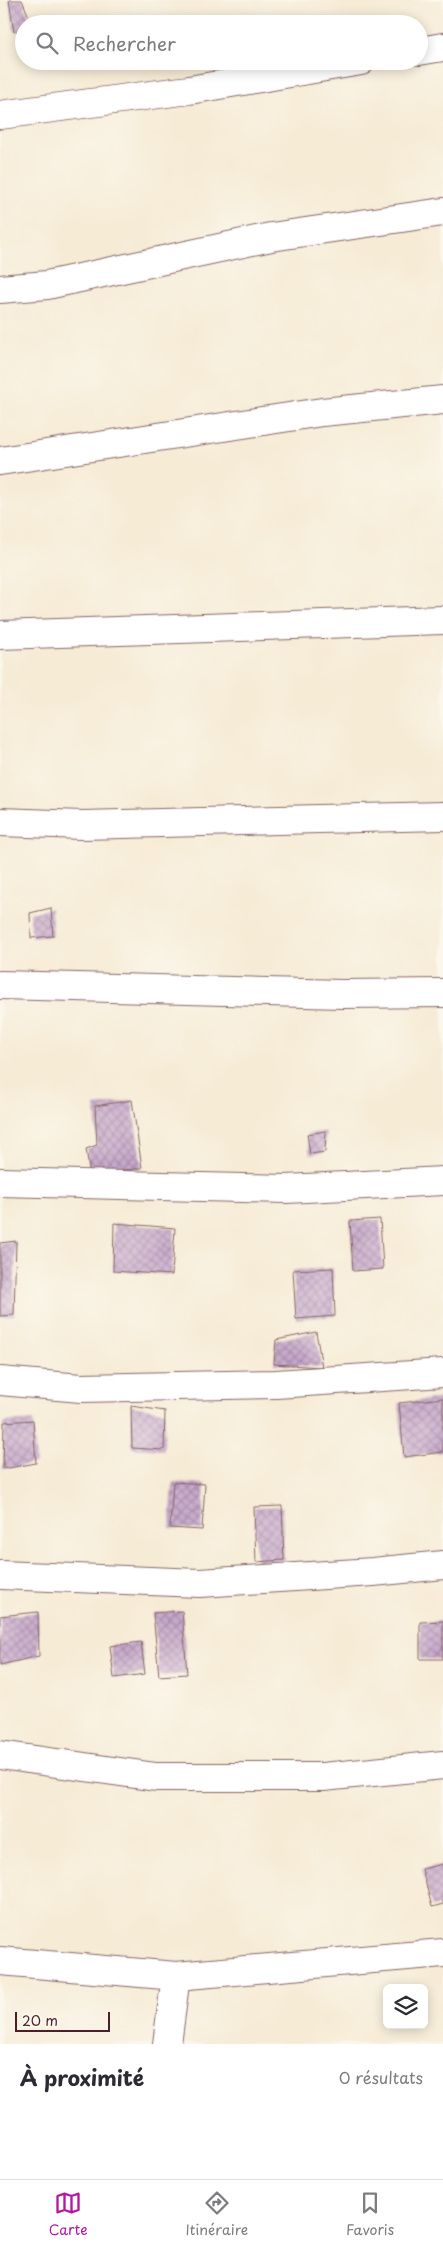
<!DOCTYPE html>
<html lang="fr">
<head>
<meta charset="utf-8">
<style>
  body { margin:0; font-family:"Playpen Sans",sans-serif; background:#f2f2f3; color:#2b2b33 }
  .controls { position:absolute; right:15px; bottom:15px; display:grid; overflow:hidden; border-radius:8px; box-shadow:0 2px 12px #0003 }
  .controls button { width:45px; height:45px; display:grid; place-items:center; padding:0; border:0; border-bottom:1px solid #e1e1e2; background:#fff; color:#2b2b33; font:25px sans-serif }
  .scale { position:absolute; left:15px; bottom:12px; width:95px; box-sizing:border-box; padding-left:5px; border:2px solid #4a1f2b; border-top:0; font-size:14px; line-height:18px; white-space:nowrap; color:#4a1f2b; -webkit-text-stroke:4px #fbf7ec; paint-order:stroke }
  .list { margin:0; padding:0; list-style:none }
  h2 { display:flex; justify-content:space-between; align-items:center; height:65px; margin:0; padding:0 20px; font-size:21px }
  h2 small { font-size:16px; font-weight:400; color:#7c7c81 }
  .icon { flex:none; width:28px; height:28px; fill:none; stroke:currentColor; stroke-width:2; stroke-linecap:round; stroke-linejoin:round }
  .map { position:relative; flex:none; width:443px; height:2044px; overflow:hidden }
  .search { position:absolute; background:#fff; box-shadow:0 2px 12px #0003; left:15px; right:15px; top:15px; height:55px; display:flex; align-items:center; gap:12px; box-sizing:border-box; padding:0 18px; border-radius:28px; color:#7c7c81; font-size:19px }
  .sheet { height:135px; background:#fff }
  nav { display:flex; justify-content:space-around; align-items:center; box-sizing:border-box; height:70px; border-top:1px solid #e1e1e2; background:#fff; font-size:14px; color:#7c7c81 }
  nav a { display:grid; justify-items:center; gap:2px }
  nav .on { color:#b5179e }
  .map>svg:first-child { display:block }
</style>
</head>
<body>
<div class="map">
<svg width="443" height="2044" viewBox="0 0 443 2044">
  <defs>
    <pattern id="building-cross-hatch" width="8" height="8" patternUnits="userSpaceOnUse" patternTransform="scale(1.25)"><rect width="8" height="8" fill="#c6a7cb"/><path d="M0 0l8 8M0 8l8-8" fill="none" stroke="#a387a5"/></pattern>
  </defs>
  <rect width="100%" height="100%" fill="#fbf7ec"/>
  <filter id="ink" filterUnits="userSpaceOnUse"><feTurbulence type="fractalNoise" baseFrequency=".02" numOctaves="2"/><feDisplacementMap in="SourceGraphic" scale="10" xChannelSelector="R" yChannelSelector="G"/><feConvolveMatrix kernelMatrix="1 2 1 2 8 2 1 2 1" color-interpolation-filters="sRGB"/></filter>
  <filter id="wash" filterUnits="userSpaceOnUse"><feTurbulence type="fractalNoise" baseFrequency=".0096" numOctaves="4" result="noise"/><feDisplacementMap in="SourceGraphic" scale="20" xChannelSelector="R" yChannelSelector="G"/><feGaussianBlur stdDeviation="1.12" result="paint"/><feColorMatrix in="noise" values="0 0 0 0 0 0 0 0 0 0 0 0 0 0 0 0 0 1.4 0 .05"/><feComposite in="paint" operator="in"/></filter>
  <g filter="url(#wash)">
    <rect width="100%" height="100%" fill="#f6ebd5"/>
    <g id="blocks">
      <g fill="url(#building-cross-hatch)">
        <polygon points="9,0 22,0 32,24 24,24 24,28 14,32"/>
        <polygon points="51,908 53,936 31,938 30,913"/>
        <polygon points="132,1100 142,1168 90,1174 86,1149 97,1145 95,1106"/>
        <polygon points="326,1131 325,1152 310,1154 307,1134"/>
        <polygon points="380,1219 383,1269 353,1271 350,1221"/>
        <polygon points="114,1223 175,1228 172,1275 113,1271"/>
        <polygon points="16,1241 14,1315 0,1316 0,1243"/>
        <polygon points="333,1268 335,1316 296,1319 293,1270"/>
        <polygon points="316,1332 322,1367 274,1364 276,1340"/>
        <polygon points="443,1398 443,1452 404,1457 399,1403"/>
        <polygon points="131,1406 165,1411 164,1450 132,1448"/>
        <polygon points="33,1420 36,1463 3,1469 4,1422"/>
        <polygon points="173,1482 205,1484 202,1530 170,1528"/>
        <polygon points="282,1506 284,1560 256,1562 254,1507"/>
        <polygon points="182,1611 187,1674 159,1676 153,1613"/>
        <polygon points="38,1612 39,1656 0,1665 0,1616"/>
        <polygon points="443,1621 443,1659 420,1659 420,1622"/>
        <polygon points="141,1642 145,1674 114,1678 110,1646"/>
        <polygon points="443,1864 443,1904 432,1907 422,1869"/>
      </g>
    </g>
  </g>
  <g filter="url(#ink)">
    <use href="#blocks" fill-opacity="0" stroke="#866666" stroke-width="1"/>
    <g fill="none" stroke-linecap="round" stroke-linejoin="round">
      <g stroke="#866666" stroke-width="30">
        <g id="street">
          <polyline points="419,51 443,47"/>
          <polyline points="0,115 189,90 361,61"/>
          <polyline points="0,289 47,285 271,237 443,212"/>
          <polyline points="0,461 322,412 443,400"/>
          <polyline points="0,635 443,620"/>
          <polyline points="0,822 82,825 443,816"/>
          <polyline points="0,985 343,994 443,993"/>
          <polyline points="0,1182 286,1189 443,1181"/>
          <polyline points="0,1381 81,1388 276,1384 443,1373"/>
          <polyline points="0,1575 200,1583 373,1572 443,1565"/>
          <polyline points="0,1755 156,1777 323,1777 443,1765"/>
          <polyline points="0,1961 176,1976 443,1953"/>
          <polyline points="167,2044 176,1976"/>
        </g>
      </g>
      <use href="#street" stroke="#fff" stroke-width="28"/>
    </g>
  </g>
</svg>
<div class="controls">
<button><svg class="icon" aria-label="layers" viewBox="0 0 24 24"><path d="M12 4l9 5-9 5-9-5zM3 14l9 5 9-5"/></svg></button>
</div>
<div class="scale">20 m</div>
<div class="search"><svg class="icon" aria-label="search" viewBox="0 0 24 24"><circle cx="10" cy="10" r="6"/><path d="M15 15l6 6"/></svg>Rechercher</div>
</div>
<section class="sheet">
<h2>À proximité<small>0 résultats</small></h2>
<ul class="list">
</ul>
</section>
<nav>
<a class="on"><svg class="icon" aria-label="map" viewBox="0 0 24 24"><path d="M3 6l6-2 6 2 6-2v14l-6 2-6-2-6 2zM9 4v14M15 6v14"/></svg>Carte</a>
<a><svg class="icon" aria-label="directions" viewBox="0 0 24 24"><path d="M12 3l9 9-9 9-9-9zM9 14v-3h6M13 9l2 2-2 2"/></svg>Itinéraire</a>
<a><svg class="icon" aria-label="saved" viewBox="0 0 24 24"><path d="M7 4h10v16l-5-4-5 4z"/></svg>Favoris</a>
</nav>
</body>
</html>
